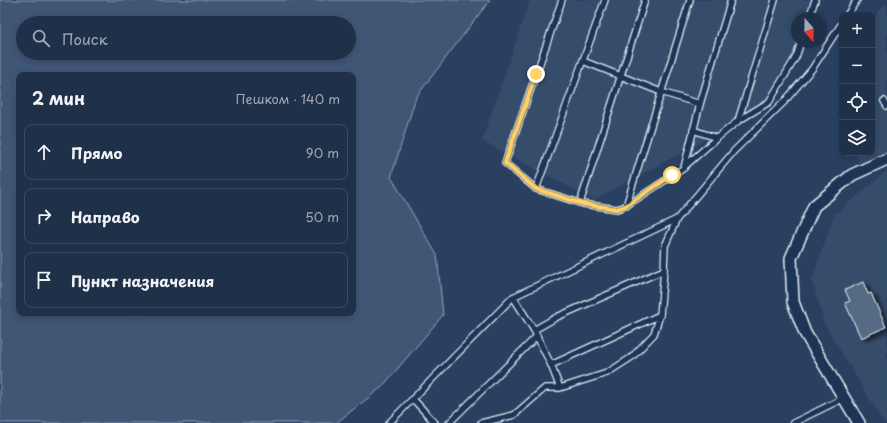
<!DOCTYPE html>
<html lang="ru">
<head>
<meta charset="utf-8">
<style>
  body { margin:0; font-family:"Playpen Sans",sans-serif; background:#273850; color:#f1f3f6 }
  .controls { position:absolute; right:12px; top:12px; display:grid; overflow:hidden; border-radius:8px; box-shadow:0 2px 6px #0003 }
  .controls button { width:36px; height:36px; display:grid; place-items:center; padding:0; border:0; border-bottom:1px solid #3c4b61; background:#1f3049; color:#f1f3f6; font:20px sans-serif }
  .compass { position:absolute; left:791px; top:12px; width:36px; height:36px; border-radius:50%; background:#1f3049; box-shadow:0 2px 6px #0003; rotate:160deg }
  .stop { position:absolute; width:12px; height:12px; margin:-9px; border:3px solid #ffd166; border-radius:50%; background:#fff }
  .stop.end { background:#ffd166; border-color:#fff; box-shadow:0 1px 4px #0008 }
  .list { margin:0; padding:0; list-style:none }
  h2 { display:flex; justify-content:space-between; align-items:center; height:52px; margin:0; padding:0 16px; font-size:17px }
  h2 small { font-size:13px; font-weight:400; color:#a1a9b4 }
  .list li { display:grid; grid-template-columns:26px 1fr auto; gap:12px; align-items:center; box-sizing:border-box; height:56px; margin:0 8px 8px; padding:0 8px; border:1px solid #3c4b61; border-radius:8px }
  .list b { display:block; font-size:15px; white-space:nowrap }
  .list em { font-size:13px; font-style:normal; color:#a1a9b4 }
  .icon { flex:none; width:22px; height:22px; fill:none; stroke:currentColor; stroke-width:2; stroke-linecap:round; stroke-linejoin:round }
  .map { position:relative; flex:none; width:887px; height:423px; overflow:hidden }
  .search { position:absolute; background:#1f3049; box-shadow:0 2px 6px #0003; left:16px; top:16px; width:340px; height:44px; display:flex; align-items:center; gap:10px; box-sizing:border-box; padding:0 14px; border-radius:22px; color:#a1a9b4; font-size:15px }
  .panel { position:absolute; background:#1f3049; box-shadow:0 2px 6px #0003; left:16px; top:72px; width:340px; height:244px; border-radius:8px }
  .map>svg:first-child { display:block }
</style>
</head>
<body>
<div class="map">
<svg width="887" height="423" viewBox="0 0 887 423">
  <defs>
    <filter id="shadow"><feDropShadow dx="4.5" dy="2.5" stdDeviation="2" flood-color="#0009"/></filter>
  </defs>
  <rect width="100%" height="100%" fill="#294061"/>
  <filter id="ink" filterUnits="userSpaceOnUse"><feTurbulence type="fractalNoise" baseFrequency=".025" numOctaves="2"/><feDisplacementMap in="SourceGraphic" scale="8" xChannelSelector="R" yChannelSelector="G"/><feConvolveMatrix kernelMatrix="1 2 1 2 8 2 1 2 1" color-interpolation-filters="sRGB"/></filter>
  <g filter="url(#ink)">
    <g fill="#364d6b">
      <polygon points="530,0 813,0 806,18 797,18 797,41 772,104 594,200 482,141"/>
      <polygon points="887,3 887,151 859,163 857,153 872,153 872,27 878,11"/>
      <polygon points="887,171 887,423 884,423 825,325 812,280 834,215"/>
    </g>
    <path fill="#415774" stroke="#94a4b6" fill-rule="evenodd" d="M 0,0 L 490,0 L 416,97 L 391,177 L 437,255 L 443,315 L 382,387 L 336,423 L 0,423 ZM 23,23 L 349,23 L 349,53 L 23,53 ZM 19,75 L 353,75 L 353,313 L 19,313 Z"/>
    <polygon fill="#556a83" stroke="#e8f1f8" filter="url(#shadow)" points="863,282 868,294 871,293 886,327 861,338 845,303 850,301 845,290"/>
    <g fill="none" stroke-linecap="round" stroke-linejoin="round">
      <g stroke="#e8f1f8" stroke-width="8">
        <g id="service">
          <polyline points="562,0 505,163 536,189 583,204 617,209 626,206"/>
          <polyline points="690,0 626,206 684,168 700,104 731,0"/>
          <polyline points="847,15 857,0"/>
          <polyline points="809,18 815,0"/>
          <polyline points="583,61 661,92 700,104"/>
          <polyline points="884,101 887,106"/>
          <polyline points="738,121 775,0"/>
          <polyline points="693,130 717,138 738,121 769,102 796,57 801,42"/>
          <polyline points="684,167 717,138"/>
          <polyline points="536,189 605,0"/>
          <polyline points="580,203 645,0"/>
          <polyline points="664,270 665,246 677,219"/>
          <polyline points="513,297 534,330 551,365"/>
          <polyline points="534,330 557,317 664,270 660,315"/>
          <polyline points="413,399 435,423"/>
          <polyline points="389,423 513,297 677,219 734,151 784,102 812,69 842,23"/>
          <polyline points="449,423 537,336"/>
          <polyline points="481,423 514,415 545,388 560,388 607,373 632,357 654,334 660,315 551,365 560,388"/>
          <polyline points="793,423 844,398"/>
        </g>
      </g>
      <g stroke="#e8f1f8" stroke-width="14">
        <polyline id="minor" points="859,423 805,333 793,302 791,258 814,206 852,175 887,159"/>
      </g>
      <use href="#service" stroke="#1d3557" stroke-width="5.5"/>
      <use href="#minor" stroke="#1d3557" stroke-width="11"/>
    </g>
  </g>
  <g fill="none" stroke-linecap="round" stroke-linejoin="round" filter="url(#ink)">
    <polyline stroke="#ffd166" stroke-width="5" points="536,74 505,163 536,189 583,204 617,209 626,206 672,175"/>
  </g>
</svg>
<div class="controls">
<button>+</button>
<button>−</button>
<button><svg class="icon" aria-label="locate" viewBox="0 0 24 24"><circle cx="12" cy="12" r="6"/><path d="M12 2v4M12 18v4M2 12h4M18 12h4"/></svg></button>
<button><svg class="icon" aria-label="layers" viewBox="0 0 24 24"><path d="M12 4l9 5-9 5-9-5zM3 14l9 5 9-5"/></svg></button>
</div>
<svg class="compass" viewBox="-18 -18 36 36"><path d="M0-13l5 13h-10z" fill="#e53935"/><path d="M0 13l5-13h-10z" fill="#a1a9b4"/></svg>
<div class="stop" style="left:672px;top:175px"></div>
<div class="stop end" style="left:536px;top:74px"></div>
<div class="search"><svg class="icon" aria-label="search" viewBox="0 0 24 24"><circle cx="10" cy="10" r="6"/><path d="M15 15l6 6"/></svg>Поиск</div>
<section class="panel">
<h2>2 мин<small>Пешком · 140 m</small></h2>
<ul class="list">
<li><svg class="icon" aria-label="ahead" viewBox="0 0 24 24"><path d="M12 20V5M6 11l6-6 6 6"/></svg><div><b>Прямо</b></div><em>90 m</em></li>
<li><svg class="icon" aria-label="right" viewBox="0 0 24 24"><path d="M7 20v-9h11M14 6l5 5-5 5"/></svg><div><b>Направо</b></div><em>50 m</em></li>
<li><svg class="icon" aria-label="arrive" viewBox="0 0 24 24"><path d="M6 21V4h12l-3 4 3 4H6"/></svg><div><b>Пункт назначения</b></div></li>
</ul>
</section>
</div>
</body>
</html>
